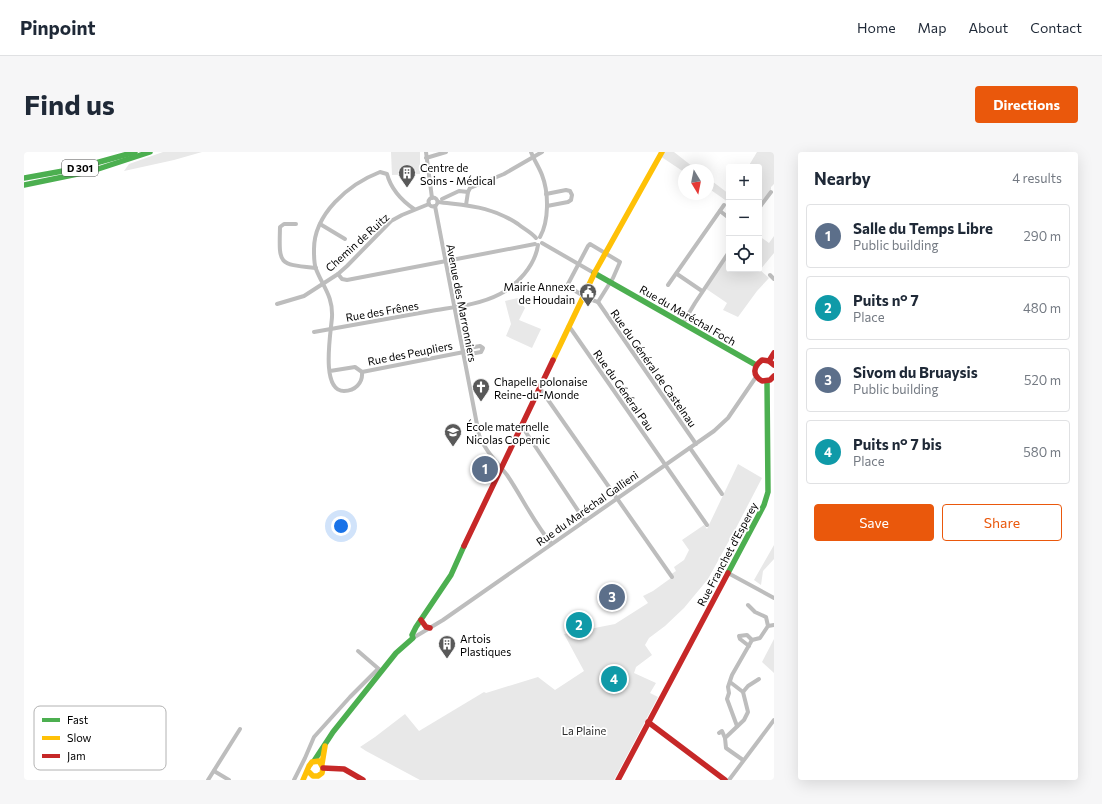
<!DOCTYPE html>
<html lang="en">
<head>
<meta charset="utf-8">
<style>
  body { margin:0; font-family:Commissioner,sans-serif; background:#f6f6f7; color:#1f2937 }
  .controls { position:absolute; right:12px; top:12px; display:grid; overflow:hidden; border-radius:4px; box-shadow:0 4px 16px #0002 }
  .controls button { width:36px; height:36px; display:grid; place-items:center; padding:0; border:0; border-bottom:1px solid #e0e1e3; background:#fff; color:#1f2937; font:20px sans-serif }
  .compass { position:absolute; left:654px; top:12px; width:36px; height:36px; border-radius:50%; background:#fff; box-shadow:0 4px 16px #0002; rotate:170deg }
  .you { position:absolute; left:317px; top:374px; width:14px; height:14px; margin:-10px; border:3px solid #fff; border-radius:50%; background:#1a73e8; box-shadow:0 0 0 6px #1a73e833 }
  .badge { display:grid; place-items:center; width:26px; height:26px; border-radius:50%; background:#ea580c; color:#fff; font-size:13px; font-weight:700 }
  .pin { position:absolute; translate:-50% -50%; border:2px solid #fff; box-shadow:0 1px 4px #0006 }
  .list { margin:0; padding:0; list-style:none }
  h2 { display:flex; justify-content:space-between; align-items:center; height:52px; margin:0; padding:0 16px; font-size:17px }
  h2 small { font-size:13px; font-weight:400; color:#747a83 }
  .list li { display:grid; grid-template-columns:26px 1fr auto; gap:12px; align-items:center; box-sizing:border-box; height:64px; margin:0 8px 8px; padding:0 8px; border:1px solid #e0e1e3; border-radius:4px }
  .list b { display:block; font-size:15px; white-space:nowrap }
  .list p { margin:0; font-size:13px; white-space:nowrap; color:#747a83 }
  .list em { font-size:13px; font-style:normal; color:#747a83 }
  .actions { display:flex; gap:8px; padding:12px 16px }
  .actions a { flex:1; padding:9px 0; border:1px solid #ea580c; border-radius:4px; text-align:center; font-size:14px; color:#ea580c }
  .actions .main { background:#ea580c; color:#fff }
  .icon { flex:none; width:22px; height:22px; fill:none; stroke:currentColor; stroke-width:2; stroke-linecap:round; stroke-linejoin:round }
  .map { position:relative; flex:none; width:750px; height:628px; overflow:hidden; border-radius:4px }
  header { display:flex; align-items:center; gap:24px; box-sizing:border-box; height:56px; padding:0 20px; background:#fff; border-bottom:1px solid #e0e1e3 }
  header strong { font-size:19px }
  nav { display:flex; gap:22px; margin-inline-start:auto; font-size:14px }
  .intro { display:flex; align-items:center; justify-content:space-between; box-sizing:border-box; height:96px; padding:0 24px }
  h1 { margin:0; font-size:28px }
  .button { padding:10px 18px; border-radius:4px; background:#ea580c; color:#fff; font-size:14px; font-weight:700 }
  main { display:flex; gap:24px; padding:0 24px }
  aside { flex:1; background:#fff; border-radius:4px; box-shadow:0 4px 16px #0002 }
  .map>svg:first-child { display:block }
</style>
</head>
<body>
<header>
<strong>Pinpoint</strong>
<nav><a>Home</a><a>Map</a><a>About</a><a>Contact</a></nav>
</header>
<div class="intro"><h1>Find us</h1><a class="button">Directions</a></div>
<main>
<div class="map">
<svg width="750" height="628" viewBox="0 0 750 628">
  <rect width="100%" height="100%" fill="#fff"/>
  <g fill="#e8e8e8">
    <polygon points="139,0 178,0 150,8 100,19 105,12"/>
    <polygon points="367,0 396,0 396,22 368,23"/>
    <polygon points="638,0 650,0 673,18 660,18 660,20 636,4"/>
    <polygon points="733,0 750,0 750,32 747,35 747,40 735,54 735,15 724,15"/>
    <polygon points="684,26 705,42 704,50 684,36"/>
    <polygon points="735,84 745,91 750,84 750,101 736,118 745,126 733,139 714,165 699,158 703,151 681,136 705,100 705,117 735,117"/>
    <polygon points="494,146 501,156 495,168 517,177 508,196 482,184 487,172 481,149"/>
    <polygon points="714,312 738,326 712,376 684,427 660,456 641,474 625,486 621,493 628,503 612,515 610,521 632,531 626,541 634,545 590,628 396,628 342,599 336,595 351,585 381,562 395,579 460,540 462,541 514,525 531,538 560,519 540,482 591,472 624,451 619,444 629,439 647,426 646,423 652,419 650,415 660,408 665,398 658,388 680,373 683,377"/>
    <polygon points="750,393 750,407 739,419 737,433 730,428"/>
    <polygon points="750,487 750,521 738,510"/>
  </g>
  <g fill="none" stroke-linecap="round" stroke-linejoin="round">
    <g stroke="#bdbdbd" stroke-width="4">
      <polyline points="402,0 408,46"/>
      <path d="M 507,0 C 510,8 515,15 518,23 C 525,41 525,69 516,85"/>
      <polyline points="402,6 422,0"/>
      <polyline points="522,42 542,38 546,39 548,43 547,48 544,50 523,54"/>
      <circle cx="409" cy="50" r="4.5"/>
      <polyline points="418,47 435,39 444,40"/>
      <path d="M 414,50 C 445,54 467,54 494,72 C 500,77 507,80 512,86"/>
      <polyline points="442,53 444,40 446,36 480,22 518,0"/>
      <path d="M 411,54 L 455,283 C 461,299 473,310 483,323 C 498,345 510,371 527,391"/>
      <polyline points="735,56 747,40"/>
      <polyline points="696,59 705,66"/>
      <path d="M 272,72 L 260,72 L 256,75 C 255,113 254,112 292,116"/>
      <polyline points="296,72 321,87"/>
      <polyline points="518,91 570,121"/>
      <path d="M 566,92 L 596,110 L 589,126 L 574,150 C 566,148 547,138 544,132 L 564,94 Z"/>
      <polyline points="314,122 318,127 323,128 511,92"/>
      <polyline points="653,122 678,139"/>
      <polyline points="746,123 750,127"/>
      <polyline points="644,133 700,53"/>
      <polyline points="574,150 672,292"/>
      <polyline points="253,152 280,144 314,122 323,114 367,69 378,63 405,52"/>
      <polyline points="659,171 671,151 705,100"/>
      <polyline points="544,175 547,177 683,373"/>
      <path d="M 290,180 C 329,173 368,166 407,159 C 430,155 455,153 476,142 C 493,133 511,114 514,93"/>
      <path d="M 306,219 L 331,215 L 338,220 C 339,231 331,239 320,239 C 296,239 307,180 308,165 C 309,144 299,135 292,117 C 290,112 290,105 290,99 C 289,62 325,32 356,20 L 363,22 C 367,37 377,48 390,57"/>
      <polyline points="338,220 445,199 446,202 457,200 459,196 456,194 445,196 445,199"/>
      <polyline points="515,235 648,425"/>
      <polyline points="497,273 561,369"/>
      <polyline points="666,296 698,342"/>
      <polyline points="704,421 750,446"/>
      <polyline points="724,453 731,460 742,465 744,474"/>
      <polyline points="389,486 419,468 690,279 704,266 732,225"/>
      <polyline points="725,494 716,487 715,484 723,483 728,488"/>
      <polyline points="334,499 356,518"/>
      <polyline points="706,530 719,540 724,560 720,568 701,586 702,596 719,608"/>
      <polyline points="719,540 724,534 735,527"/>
      <polyline points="713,574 703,547 705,541 704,535 708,523 728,488 736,486 744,474 750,473"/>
      <polyline points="695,581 698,579 701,586"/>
      <polyline points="190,619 205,628"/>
      <polyline points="184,628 216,577"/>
      <polyline points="270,628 281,606 290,585 326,545 354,517"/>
      <polyline points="705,628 750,568"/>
    </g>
    <g stroke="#4caf50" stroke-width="5.5">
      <polyline points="0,26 50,17 111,0"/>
      <polyline points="0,33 68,19 126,0"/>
      <polyline points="570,121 732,213"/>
      <polyline points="704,421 740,353 744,340 743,229"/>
      <polyline points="290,609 309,580 372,501 389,486 388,483 392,475 427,423 440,394"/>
    </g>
    <g stroke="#ffc107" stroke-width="5.5">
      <polyline points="529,208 572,118 638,0"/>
      <polyline points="298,612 301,594"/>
      <polyline points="279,628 285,614 288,610 295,609 299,616 298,621 294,624 289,624 284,619"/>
    </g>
    <g stroke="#c62828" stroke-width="5.5">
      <polyline points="745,209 750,201"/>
      <path d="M 750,213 L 745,209 L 738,208 C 729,215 728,223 738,229 L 746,228 L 750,224"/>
      <polyline points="440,394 529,208"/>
      <polyline points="397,468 402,475 406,476"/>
      <polyline points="624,570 701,628"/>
      <polyline points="299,616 320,617 339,628"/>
      <polyline points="594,628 704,421"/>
    </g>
  </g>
  <defs>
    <g id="building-pin" transform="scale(0.9)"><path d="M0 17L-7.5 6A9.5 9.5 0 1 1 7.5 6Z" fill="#595959" stroke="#fff"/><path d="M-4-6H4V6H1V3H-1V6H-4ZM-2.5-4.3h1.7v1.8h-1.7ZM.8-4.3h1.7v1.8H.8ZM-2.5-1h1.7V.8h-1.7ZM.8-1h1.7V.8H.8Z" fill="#fff"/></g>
    <g id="civic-pin" transform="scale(0.9)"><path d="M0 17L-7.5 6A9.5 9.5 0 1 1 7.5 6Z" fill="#595959" stroke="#fff"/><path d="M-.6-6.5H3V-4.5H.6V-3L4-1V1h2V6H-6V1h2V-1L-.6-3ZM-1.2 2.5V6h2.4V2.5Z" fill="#fff"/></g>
    <g id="church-pin" transform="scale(0.9)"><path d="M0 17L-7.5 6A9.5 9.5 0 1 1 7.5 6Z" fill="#595959" stroke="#fff"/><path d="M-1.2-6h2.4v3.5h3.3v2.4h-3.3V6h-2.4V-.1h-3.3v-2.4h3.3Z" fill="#fff"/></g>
    <g id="school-pin" transform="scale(0.9)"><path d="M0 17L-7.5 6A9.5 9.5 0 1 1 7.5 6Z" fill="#595959" stroke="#fff"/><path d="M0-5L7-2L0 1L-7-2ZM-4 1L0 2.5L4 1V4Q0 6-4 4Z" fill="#fff"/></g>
  </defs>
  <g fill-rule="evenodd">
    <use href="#building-pin" x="383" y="21"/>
    <use href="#civic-pin" x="564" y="140"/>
    <use href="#church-pin" x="457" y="235"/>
    <use href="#school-pin" x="429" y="280"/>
    <use href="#building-pin" x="423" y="492"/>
  </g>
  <g text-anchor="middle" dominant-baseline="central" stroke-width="3.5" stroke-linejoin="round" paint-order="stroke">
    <rect fill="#fff" stroke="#4c4c4c" stroke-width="1" x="38" y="8" width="36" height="16" rx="3"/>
    <g font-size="10" font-weight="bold" fill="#000">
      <text x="56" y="16">D 301</text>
    </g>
    <g font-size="11" fill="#000" stroke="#fff" text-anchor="start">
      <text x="396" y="15">Centre de<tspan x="396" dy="13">Soins - Médical</tspan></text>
      <text x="551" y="134" text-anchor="end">Mairie Annexe<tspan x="551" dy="13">de Houdain</tspan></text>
      <text x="470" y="229">Chapelle polonaise<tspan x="470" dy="13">Reine-du-Monde</tspan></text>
      <text x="442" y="274">École maternelle<tspan x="442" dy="13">Nicolas Copernic</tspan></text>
      <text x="436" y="486">Artois<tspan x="436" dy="13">Plastiques</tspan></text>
    </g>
    <g font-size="11" fill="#000" stroke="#fff">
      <text transform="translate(333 90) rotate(-42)">Chemin de Ruitz</text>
      <text transform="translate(438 151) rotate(79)">Avenue des Marronniers</text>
      <text transform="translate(358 159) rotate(-10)">Rue des Frênes</text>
      <text transform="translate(664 163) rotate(30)">Rue du Maréchal Foch</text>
      <text transform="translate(386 201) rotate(-11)">Rue des Peupliers</text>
      <text transform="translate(630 216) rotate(55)">Rue du Général de Castelnau</text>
      <text transform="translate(600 238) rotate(55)">Rue du Général Pau</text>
      <text transform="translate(563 356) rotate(-35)">Rue du Maréchal Gallieni</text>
      <text transform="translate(703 402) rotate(-62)">Rue Franchet d'Esperey</text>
    </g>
    <g font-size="11" fill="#2c2c2c" stroke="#fff">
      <text x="560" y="578">La Plaine</text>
    </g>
  </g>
  <rect x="10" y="554" width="132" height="64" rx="6" fill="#fff" stroke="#b2b2b2" stroke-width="1"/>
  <rect x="18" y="566" width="18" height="4" fill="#4caf50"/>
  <rect x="18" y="584" width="18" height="4" fill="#ffc107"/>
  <rect x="18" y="602" width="18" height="4" fill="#c62828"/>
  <g font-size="11" fill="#000">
    <text x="43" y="572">Fast</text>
    <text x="43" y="590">Slow</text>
    <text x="43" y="608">Jam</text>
  </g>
</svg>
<div class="controls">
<button>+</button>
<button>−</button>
<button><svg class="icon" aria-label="locate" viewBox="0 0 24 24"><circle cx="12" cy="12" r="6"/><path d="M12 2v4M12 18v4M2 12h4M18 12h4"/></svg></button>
</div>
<svg class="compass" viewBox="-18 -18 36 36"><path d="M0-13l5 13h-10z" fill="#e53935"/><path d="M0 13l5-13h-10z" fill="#747a83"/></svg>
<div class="you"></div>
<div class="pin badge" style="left:461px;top:317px;background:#5c6f8a">1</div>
<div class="pin badge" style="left:555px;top:473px;background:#0f9aa8">2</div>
<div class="pin badge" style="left:588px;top:445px;background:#5c6f8a">3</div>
<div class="pin badge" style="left:590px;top:527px;background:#0f9aa8">4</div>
</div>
<aside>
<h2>Nearby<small>4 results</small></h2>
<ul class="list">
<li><span class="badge" style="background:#5c6f8a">1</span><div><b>Salle du Temps Libre</b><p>Public building</p></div><em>290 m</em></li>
<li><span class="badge" style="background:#0f9aa8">2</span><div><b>Puits n° 7</b><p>Place</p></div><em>480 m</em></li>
<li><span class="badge" style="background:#5c6f8a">3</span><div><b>Sivom du Bruaysis</b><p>Public building</p></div><em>520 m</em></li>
<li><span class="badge" style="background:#0f9aa8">4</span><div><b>Puits n° 7 bis</b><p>Place</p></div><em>580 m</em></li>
</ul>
<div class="actions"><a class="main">Save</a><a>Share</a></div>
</aside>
</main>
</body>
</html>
